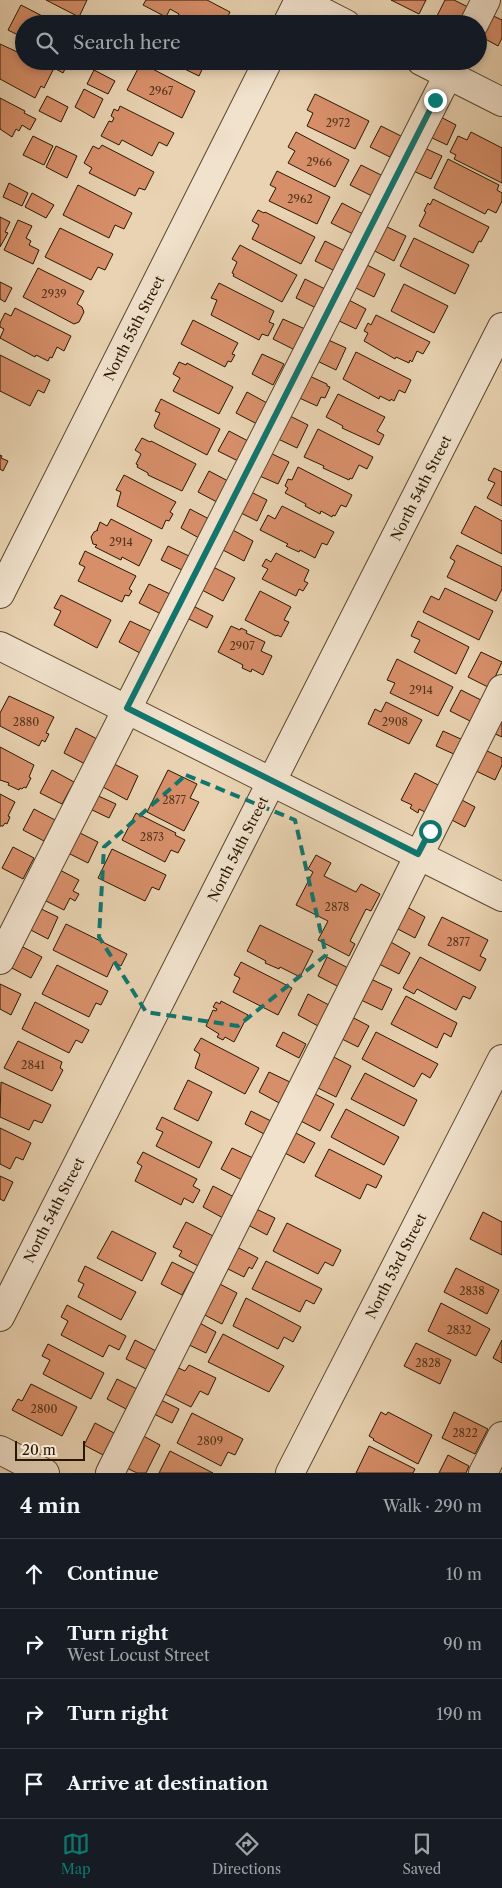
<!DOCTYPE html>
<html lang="en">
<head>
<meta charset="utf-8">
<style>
  body { margin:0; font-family:"Libre Caslon Text",serif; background:#20242c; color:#f1f3f6 }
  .scale { position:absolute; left:15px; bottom:12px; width:70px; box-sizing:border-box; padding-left:5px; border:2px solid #291700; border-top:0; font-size:14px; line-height:18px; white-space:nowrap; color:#291700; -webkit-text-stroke:4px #f1e2cd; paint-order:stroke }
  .stop { position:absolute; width:15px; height:15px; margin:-11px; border:4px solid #0f766e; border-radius:50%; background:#fff }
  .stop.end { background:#0f766e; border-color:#fff; box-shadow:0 1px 5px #0008 }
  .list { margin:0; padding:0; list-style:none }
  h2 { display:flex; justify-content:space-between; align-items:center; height:65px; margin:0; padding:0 20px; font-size:21px }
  h2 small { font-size:16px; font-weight:400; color:#9ea1a6 }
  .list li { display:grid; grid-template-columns:32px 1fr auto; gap:15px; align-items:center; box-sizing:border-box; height:70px; padding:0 20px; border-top:1px solid #363941 }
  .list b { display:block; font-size:19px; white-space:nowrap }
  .list p { margin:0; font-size:16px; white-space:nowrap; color:#9ea1a6 }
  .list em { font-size:16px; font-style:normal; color:#9ea1a6 }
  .icon { flex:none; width:28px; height:28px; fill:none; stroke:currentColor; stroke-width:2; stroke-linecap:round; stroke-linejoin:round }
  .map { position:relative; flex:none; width:502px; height:1473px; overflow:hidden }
  .search { position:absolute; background:#171b24; box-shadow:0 2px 8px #0003; left:15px; right:15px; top:15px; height:55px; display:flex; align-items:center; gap:12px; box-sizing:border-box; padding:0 18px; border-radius:28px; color:#9ea1a6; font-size:19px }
  .sheet { height:345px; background:#171b24 }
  nav { display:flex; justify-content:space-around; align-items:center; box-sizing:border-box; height:70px; border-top:1px solid #363941; background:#171b24; font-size:14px; color:#9ea1a6 }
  nav a { display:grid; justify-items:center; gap:2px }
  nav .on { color:#0f766e }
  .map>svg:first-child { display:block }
</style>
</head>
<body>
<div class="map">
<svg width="502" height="1473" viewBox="0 0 502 1473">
  <rect width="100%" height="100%" fill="#e9d3b2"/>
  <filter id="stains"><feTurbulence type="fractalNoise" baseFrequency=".004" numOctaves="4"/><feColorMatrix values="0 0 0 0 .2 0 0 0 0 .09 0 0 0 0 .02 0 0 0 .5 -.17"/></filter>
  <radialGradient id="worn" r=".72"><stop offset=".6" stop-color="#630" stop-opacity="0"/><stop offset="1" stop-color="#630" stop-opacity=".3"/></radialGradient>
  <g fill="#d78f6a" stroke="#291700">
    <polygon points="46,0 87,0 79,17"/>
    <polygon points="146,0 207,0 230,12 224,24 176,24 174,23 179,14 170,9 166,17 143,5"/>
    <polygon points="391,0 426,0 419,14"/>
    <polygon points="445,0 454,0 470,8 461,24 447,24 436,18"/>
    <polygon points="21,5 54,22 57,24 24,24 24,38 8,30"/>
    <polygon points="487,13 502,20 502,38 498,46 478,35"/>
    <polygon points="0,44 24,55 24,61 36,61 53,70 44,88 41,86 35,98 0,79"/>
    <polygon points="42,61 69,61 63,73"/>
    <polygon points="168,61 206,61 199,76"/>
    <polygon points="141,63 195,91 182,118 127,90"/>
    <polygon points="94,70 115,81 108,94 87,84"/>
    <polygon points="84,89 103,99 94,118 75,107"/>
    <polygon points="315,94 369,121 355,149 307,126 313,113 307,110"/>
    <polygon points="47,96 68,107 61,122 39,111"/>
    <polygon points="0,98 25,111 24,113 36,119 30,130 22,125 19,131 16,129 12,137 0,129"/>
    <polygon points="120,106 174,133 167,146 159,142 152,156 122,140 119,145 101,136 109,121 112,122 114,118 111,116 114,109 118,111"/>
    <polygon points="437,115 456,125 447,145 426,135"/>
    <polygon points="381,126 401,136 390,157 370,147"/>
    <polygon points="296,132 349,160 335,187 288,163 295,151 288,147"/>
    <polygon points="471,132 502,148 502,183 454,159 456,155 450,152 458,136 467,140"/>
    <polygon points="33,136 53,146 44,165 23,155"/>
    <polygon points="102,145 154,172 145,190 139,188 135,196 89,173 92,168 84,163 93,146 99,149"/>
    <polygon points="56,146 77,156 67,178 46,167"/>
    <polygon points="420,146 442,156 431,179 409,169"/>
    <polygon points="448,159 499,185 497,190 502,193 502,201 496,213 488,209 485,214 434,188"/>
    <polygon points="361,165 383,176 372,196 350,185"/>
    <polygon points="277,171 330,197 317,224 269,201 276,188 270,185"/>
    <polygon points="9,183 28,193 22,206 3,197"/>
    <polygon points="78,185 132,213 124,229 115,225 109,238 63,215"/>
    <polygon points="32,193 54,205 46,218 25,207"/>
    <polygon points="433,199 489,227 481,242 479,241 473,253 419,226 426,212 424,211 428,203 430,205"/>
    <polygon points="342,203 363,214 353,234 331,223"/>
    <polygon points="258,210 264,213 265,212 315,237 301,264 252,239 259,225 252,221"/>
    <polygon points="0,217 10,222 5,232 8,233 0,247"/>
    <polygon points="18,220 32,226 26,238 31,241 29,245 39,250 33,264 4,250"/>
    <polygon points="381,224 406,236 394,261 369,248"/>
    <polygon points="60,228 113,254 105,270 98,267 91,280 45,257"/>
    <polygon points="414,238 469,265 455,294 400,266"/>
    <polygon points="325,241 345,251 335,271 315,261"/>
    <polygon points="240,245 297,275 282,302 233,276 234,274 232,273 237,262 232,259"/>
    <polygon points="363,263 385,274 374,297 352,286"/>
    <polygon points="38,268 84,291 77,304 82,307 84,312 79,322 74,324 23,297"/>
    <polygon points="305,279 325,289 316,308 296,298"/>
    <polygon points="0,282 12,288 5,302 0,299"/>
    <polygon points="219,283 274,311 269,322 274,324 268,336 262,334 259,340 211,315 217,300 211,298"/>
    <polygon points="404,284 448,306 434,333 391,311"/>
    <polygon points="345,298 366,309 356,329 335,319"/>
    <polygon points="15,308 71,336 64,351 57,347 52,358 50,357 48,361 36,355 35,357 0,338 4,329 0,327 0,323 5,313 11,316"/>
    <polygon points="376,315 430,342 423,354 417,351 412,362 410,360 409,363 396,357 395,359 364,341 368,333 364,331 368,323 371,325"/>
    <polygon points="283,319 305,329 295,350 273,339"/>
    <polygon points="193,320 238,343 232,354 235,355 231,362 228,361 225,367 181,344"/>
    <polygon points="324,338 346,348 336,370 313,359"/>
    <polygon points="356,352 411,380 405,393 399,390 394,401 391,399 390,401 380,396 379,399 343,379"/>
    <polygon points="262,354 284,364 273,385 252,374"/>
    <polygon points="0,355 50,380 44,393 38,390 30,406 0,391"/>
    <polygon points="179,362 186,365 187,363 233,387 219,414 173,391 180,378 173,374"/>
    <polygon points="305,374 327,384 327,386 330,387 325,398 321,397 317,406 295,396"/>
    <polygon points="247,392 267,403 257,424 236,413"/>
    <polygon points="338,394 385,417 377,431 384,435 379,445 342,428 343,426 326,417"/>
    <polygon points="161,399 220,429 207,455 155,428 155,427 154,426 160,413 155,411"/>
    <polygon points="288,415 308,425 297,448 276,438"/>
    <polygon points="318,429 373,457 367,469 359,465 352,479 350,478 349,480 323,468 324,466 304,457"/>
    <polygon points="229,431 248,441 238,461 218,451"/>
    <polygon points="142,438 150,442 151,441 196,464 182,491 148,475 148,473 137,467 138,465 136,464 141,454 135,450"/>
    <polygon points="266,451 289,462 278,484 255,474"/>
    <polygon points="0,455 2,456 1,458 8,461 3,471 0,469"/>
    <polygon points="298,467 352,495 346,507 341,505 335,516 333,515 332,517 321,511 320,514 305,506 306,504 285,493 288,488 285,486 288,479 292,480"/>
    <polygon points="494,468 502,472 502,506 487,498 495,483 488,480"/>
    <polygon points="209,471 228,481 217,502 198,492"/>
    <polygon points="124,475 176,502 170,512 173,514 169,521 166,520 162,529 117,506 121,492 116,490"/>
    <polygon points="247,490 267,500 257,521 237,511"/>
    <polygon points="282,506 334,532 327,545 322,543 315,558 300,550 299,552 286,546 288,544 260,530 268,515 275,519"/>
    <polygon points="475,506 502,521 502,554 461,533"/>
    <polygon points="190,509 209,519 199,538 181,528"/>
    <polygon points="111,519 152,540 139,566 122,557 121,560 95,547 97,545 93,544 91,537 94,532 98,530 97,530 100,522 107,526"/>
    <polygon points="231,529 253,541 244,561 221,549"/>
    <polygon points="457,545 502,567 502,589 496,601 447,577 455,561 450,558"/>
    <polygon points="168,546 189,556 182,570 161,560"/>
    <polygon points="85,551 136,576 129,589 132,591 129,596 125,595 122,602 78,581 85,567 79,564"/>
    <polygon points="276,553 309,570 304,581 308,583 303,591 299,589 296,596 262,579 268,569 262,566 266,559 271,562"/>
    <polygon points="213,567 235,578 223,601 202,590"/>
    <polygon points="149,584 170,594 161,614 139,603"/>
    <polygon points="445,588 493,611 479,640 423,612 431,596 439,600"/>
    <polygon points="260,591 291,607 284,620 289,622 281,637 277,635 276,636 245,620"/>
    <polygon points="61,595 111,620 97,648 54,625 61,611 54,608"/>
    <polygon points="191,605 213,616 207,628 185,617"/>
    <polygon points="130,621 151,631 140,653 119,642"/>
    <polygon points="418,621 469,647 456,674 414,652 420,640 411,636"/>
    <polygon points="231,626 240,630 241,628 247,631 246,633 265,642 261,651 272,656 263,675 252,669 251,672 242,668 243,665 218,652"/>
    <polygon points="481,652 502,662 490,688 468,677"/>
    <polygon points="397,659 453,687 438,716 390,693 395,683 387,680"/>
    <polygon points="461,690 483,701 472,722 450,711"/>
    <polygon points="9,696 54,717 46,733 49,734 45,742 42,740 39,746 0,726 0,713"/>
    <polygon points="386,702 422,720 409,744 368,724 375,709 381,712"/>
    <polygon points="502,715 502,737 493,733"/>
    <polygon points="76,728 99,740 87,765 64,753"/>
    <polygon points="443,731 463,740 456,755 436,746"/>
    <polygon points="0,747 34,765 29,777 31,778 26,788 24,787 22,789 20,788 19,790 8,785 9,783 0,780"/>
    <polygon points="485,750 502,758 502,765 495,780 474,770"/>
    <polygon points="114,764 138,776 127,800 103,787"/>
    <polygon points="52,770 74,782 62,804 40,793"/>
    <polygon points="168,770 197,784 190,798 199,802 184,831 147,812"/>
    <polygon points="415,773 442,787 429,814 419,809 418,813 410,808 412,805 401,800"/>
    <polygon points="0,794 15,802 8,816 10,817 7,824 5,823 3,826 0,826"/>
    <polygon points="94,794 116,804 109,818 88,808"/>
    <polygon points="460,799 475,807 465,827 450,819"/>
    <polygon points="34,809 55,820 44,841 23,830"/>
    <polygon points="136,813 176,833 175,835 185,840 178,853 171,850 165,862 122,840"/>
    <polygon points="76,831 98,842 88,863 66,852"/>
    <polygon points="13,847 34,858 23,879 2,868"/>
    <polygon points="112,849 166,875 159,890 152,887 145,901 98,878"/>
    <polygon points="316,855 331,863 324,876 356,892 361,884 380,894 371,911 366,909 350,941 355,944 349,956 318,940 328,921 296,905 313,872 308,869"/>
    <polygon points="54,867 79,880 73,891 79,894 75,901 70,898 64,910 40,898"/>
    <polygon points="405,906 425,917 415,938 394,927"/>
    <polygon points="37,907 58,917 48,939 27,928"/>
    <polygon points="442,917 488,940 480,956 486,959 480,971 428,945"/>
    <polygon points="66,924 127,954 121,966 114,962 107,977 53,950"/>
    <polygon points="260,925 313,951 300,977 280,967 279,969 265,963 266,961 247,951"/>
    <polygon points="389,941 410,953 399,974 377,963"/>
    <polygon points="19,945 42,957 31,978 8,966"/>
    <polygon points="327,957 348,968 339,987 318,976"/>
    <polygon points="420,957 476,987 470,999 463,996 456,1010 417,989 414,994 403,988"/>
    <polygon points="241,962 292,988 278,1015 233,992 240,978 234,975"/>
    <polygon points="57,965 108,991 101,1005 96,1003 89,1017 42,994"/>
    <polygon points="371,979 392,989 382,1010 361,1000"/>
    <polygon points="0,984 21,994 11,1015 0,1009"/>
    <polygon points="308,994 329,1005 318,1026 298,1015"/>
    <polygon points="406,996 457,1023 451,1037 444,1033 437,1048 391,1024"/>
    <polygon points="221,1001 248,1015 234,1042 225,1037 223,1040 217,1037 219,1034 206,1026 213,1010 216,1011 217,1009 213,1007 216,1002 220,1004"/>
    <polygon points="35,1002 89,1030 82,1043 76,1040 69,1053 22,1029"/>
    <polygon points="350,1016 369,1026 358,1047 338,1037"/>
    <polygon points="283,1032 306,1044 299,1058 276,1046"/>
    <polygon points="376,1032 438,1064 430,1078 422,1073 414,1087 362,1059"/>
    <polygon points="201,1038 259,1068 245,1094 195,1068 200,1054 194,1050"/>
    <polygon points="18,1041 62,1062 60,1068 63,1070 52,1091 4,1068"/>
    <polygon points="330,1055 351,1066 336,1097 314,1086"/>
    <polygon points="269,1072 292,1083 281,1104 259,1092"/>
    <polygon points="365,1073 417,1100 404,1126 351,1099"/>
    <polygon points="188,1080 212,1092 198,1121 174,1109"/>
    <polygon points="1,1082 51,1105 42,1123 34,1120 29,1130 0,1117"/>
    <polygon points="311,1092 334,1104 320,1131 297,1119"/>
    <polygon points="346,1109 399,1137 384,1165 331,1137"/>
    <polygon points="251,1111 271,1121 264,1134 245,1124"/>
    <polygon points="162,1117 212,1142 199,1168 156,1146 163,1132 156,1129"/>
    <polygon points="0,1128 31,1143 23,1160 16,1157 10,1169 0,1164"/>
    <polygon points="294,1132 315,1143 304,1163 283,1152"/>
    <polygon points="232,1148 253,1158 242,1180 221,1169"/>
    <polygon points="329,1149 382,1176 376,1188 367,1184 360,1199 315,1176"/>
    <polygon points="143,1152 197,1179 193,1186 200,1190 193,1203 184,1198 181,1205 135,1181 142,1166 137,1163"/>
    <polygon points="0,1176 13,1182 4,1201 0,1199"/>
    <polygon points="213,1186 234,1197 223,1218 203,1207"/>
    <polygon points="254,1208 275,1218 267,1235 246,1224"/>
    <polygon points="483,1212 502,1222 502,1255 470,1239"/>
    <polygon points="186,1222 215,1237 200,1267 179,1256 182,1251 173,1247"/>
    <polygon points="287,1223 341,1250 333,1266 325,1262 318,1274 273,1251"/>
    <polygon points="112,1231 156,1253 142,1281 97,1258"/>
    <polygon points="235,1246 258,1258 252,1269 249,1267 244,1277 224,1267"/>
    <polygon points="266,1261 322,1289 314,1304 306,1300 300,1312 252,1289"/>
    <polygon points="172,1262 194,1273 182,1295 161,1284"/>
    <polygon points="85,1266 136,1292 121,1320 78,1297 84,1284 78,1281"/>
    <polygon points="456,1268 499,1290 487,1314 444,1292"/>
    <polygon points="216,1282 237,1293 222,1324 201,1313"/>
    <polygon points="246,1298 301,1327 293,1342 284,1337 278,1349 233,1326"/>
    <polygon points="441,1303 490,1329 476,1356 428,1331"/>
    <polygon points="67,1305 126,1336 119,1350 109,1345 103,1357 61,1335 68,1321 61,1317"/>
    <polygon points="196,1321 216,1332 206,1353 185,1343"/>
    <polygon points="223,1334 284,1366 269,1392 208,1362"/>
    <polygon points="135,1340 156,1351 146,1369 126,1359"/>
    <polygon points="502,1340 502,1363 493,1358"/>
    <polygon points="416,1343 451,1360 440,1384 404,1366"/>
    <polygon points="48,1344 104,1373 91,1399 43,1374 50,1360 42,1356"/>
    <polygon points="172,1365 185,1371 189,1365 216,1378 208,1395 200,1391 191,1407 159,1391"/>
    <polygon points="117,1379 137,1389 126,1409 107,1399"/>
    <polygon points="31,1384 77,1407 62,1436 12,1410 18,1399 22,1401"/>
    <polygon points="157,1398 179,1409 172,1423 150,1412"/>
    <polygon points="381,1412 386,1415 388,1412 432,1435 418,1464 373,1440 374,1439 369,1436"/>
    <polygon points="454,1412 488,1429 475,1454 442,1438"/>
    <polygon points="192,1413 243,1439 235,1455 228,1452 221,1466 177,1443"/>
    <polygon points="95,1423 116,1434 105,1456 84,1445"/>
    <polygon points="138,1433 160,1445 146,1473 137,1473 121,1465"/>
    <polygon points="369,1446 415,1469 413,1473 356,1473"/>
    <polygon points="170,1451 213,1473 159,1473"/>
    <polygon points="448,1455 469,1466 466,1473 439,1473"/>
  </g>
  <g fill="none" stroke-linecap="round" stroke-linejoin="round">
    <g stroke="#59462c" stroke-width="30">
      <g id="minor">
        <polyline points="299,0 346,24"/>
        <polyline points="287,24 299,0"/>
        <polyline points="474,24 486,0"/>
        <polyline points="421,61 502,102"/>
        <polyline points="0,594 268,61"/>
        <polyline points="0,646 502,897"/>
        <polyline points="0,960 455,61"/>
        <polyline points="0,1317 502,327"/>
        <polyline points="0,1450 45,1473"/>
        <polyline points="110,1473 502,689"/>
        <polyline points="290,1473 502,1059"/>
        <polyline points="483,1473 502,1436"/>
      </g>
    </g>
    <use href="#minor" stroke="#f1e2cd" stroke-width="28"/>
  </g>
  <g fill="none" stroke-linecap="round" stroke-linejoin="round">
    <polyline stroke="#0f766e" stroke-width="6" points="430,831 418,854 127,708 435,100"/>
  </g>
  <path fill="none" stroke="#0f766e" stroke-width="4" stroke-dasharray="10 6" stroke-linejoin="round" d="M 186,775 L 295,820 L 326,955 L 238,1026 L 146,1012 L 99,937 L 104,847 Z"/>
  <g text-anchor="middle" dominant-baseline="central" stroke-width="4.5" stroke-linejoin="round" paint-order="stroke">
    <g font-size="11" fill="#54351a">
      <text x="161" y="91">2967</text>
      <text x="338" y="123">2972</text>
      <text x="319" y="162">2966</text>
      <text x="300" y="199">2962</text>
      <text x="54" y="294">2939</text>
      <text x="121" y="542">2914</text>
      <text x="242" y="646">2907</text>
      <text x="421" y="690">2914</text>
      <text x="26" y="722">2880</text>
      <text x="395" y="722">2908</text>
      <text x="174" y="800">2877</text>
      <text x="152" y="837">2873</text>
      <text x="337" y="907">2878</text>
      <text x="458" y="942">2877</text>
      <text x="33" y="1065">2841</text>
      <text x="472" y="1291">2838</text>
      <text x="459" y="1330">2832</text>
      <text x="428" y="1363">2828</text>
      <text x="44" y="1409">2800</text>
      <text x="465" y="1433">2822</text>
      <text x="210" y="1441">2809</text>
    </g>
    <g font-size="14" fill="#291700" stroke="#f1e2cd">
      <text transform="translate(134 328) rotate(-63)">North 55th Street</text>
      <text transform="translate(421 488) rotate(-63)">North 54th Street</text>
      <text transform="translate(238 849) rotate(-63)">North 54th Street</text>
      <text transform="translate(54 1210) rotate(-63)">North 54th Street</text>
      <text transform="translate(396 1266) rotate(-63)">North 53rd Street</text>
    </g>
  </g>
  <rect width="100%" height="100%" filter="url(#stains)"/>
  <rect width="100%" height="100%" fill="url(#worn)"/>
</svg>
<div class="scale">20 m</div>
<div class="stop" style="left:430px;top:831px"></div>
<div class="stop end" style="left:435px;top:100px"></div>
<div class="search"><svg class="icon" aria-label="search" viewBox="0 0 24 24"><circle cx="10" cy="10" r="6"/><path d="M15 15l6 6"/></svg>Search here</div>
</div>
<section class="sheet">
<h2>4 min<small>Walk · 290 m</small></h2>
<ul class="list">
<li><svg class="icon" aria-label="ahead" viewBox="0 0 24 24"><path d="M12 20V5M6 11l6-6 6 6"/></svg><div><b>Continue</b></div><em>10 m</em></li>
<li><svg class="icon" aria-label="right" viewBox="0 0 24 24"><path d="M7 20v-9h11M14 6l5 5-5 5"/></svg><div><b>Turn right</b><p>West Locust Street</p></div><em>90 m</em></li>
<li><svg class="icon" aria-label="right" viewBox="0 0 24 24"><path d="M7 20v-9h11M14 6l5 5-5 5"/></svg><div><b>Turn right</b></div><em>190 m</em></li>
<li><svg class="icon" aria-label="arrive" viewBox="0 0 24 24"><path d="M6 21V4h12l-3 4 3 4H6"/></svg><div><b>Arrive at destination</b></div></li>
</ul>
</section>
<nav>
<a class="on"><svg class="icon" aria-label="map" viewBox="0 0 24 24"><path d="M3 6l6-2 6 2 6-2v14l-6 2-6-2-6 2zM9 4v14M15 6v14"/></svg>Map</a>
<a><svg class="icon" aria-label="directions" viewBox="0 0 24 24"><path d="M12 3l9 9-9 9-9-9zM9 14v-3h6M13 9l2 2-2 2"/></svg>Directions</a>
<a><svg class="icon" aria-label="saved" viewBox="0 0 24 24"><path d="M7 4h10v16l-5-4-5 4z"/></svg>Saved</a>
</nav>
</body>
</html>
